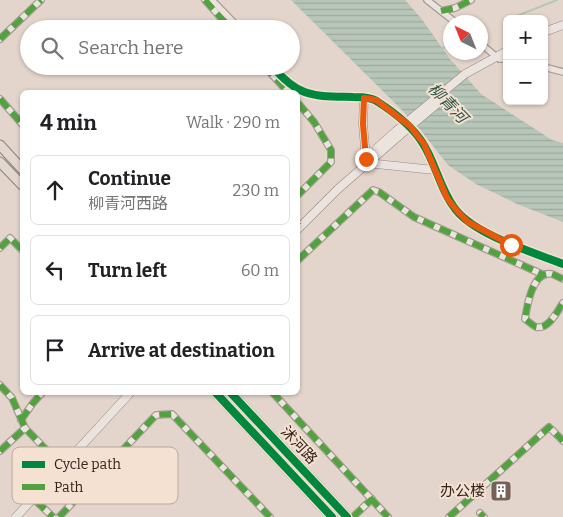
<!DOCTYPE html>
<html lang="en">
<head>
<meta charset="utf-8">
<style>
  body { margin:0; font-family:Bitter,"Noto Sans SC",serif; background:#f2f2f2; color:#202124 }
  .controls { position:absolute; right:15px; top:15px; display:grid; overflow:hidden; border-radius:8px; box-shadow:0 1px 4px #0004 }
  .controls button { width:45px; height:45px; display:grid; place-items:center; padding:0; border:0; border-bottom:1px solid #e0e0e0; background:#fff; color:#202124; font:25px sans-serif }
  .compass { position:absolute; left:443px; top:15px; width:45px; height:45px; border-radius:50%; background:#fff; box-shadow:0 1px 4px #0004; rotate:317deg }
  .stop { position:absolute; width:15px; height:15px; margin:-11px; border:4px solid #ea580c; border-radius:50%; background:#fff }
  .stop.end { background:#ea580c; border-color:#fff; box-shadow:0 1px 5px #0008 }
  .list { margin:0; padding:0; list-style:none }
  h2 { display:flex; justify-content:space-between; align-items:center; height:65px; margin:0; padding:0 20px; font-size:21px }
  h2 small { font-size:16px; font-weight:400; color:#757577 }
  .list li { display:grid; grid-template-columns:32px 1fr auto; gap:15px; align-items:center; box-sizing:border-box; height:70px; margin:0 10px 10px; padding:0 10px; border:1px solid #e0e0e0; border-radius:8px }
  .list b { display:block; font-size:19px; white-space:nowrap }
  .list p { margin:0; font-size:16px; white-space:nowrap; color:#757577 }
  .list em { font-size:16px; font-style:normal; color:#757577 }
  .icon { flex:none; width:28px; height:28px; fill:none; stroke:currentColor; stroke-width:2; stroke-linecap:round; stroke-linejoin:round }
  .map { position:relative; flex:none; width:563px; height:517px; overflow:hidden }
  .search { position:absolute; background:#fff; box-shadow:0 1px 4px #0004; left:20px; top:20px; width:280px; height:55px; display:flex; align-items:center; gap:12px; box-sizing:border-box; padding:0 18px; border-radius:28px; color:#757577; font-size:19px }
  .panel { position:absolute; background:#fff; box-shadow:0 1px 4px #0004; left:20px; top:90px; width:280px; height:305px; border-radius:8px }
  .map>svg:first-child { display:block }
</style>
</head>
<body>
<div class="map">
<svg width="563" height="517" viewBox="0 0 563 517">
  <defs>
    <pattern id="water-rules" width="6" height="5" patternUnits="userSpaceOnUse" patternTransform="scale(1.25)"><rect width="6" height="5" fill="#b7c6b8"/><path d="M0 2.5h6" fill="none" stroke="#9eaa9e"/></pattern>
  </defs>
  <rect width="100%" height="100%" fill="#e3d5cb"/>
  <polygon fill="url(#water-rules)" points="291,0 405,0 421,18 450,59 481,94 552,140 563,143 563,222 517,204 476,184 448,165 415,123"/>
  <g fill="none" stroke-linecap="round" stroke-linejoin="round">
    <g stroke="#b7c6b8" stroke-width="2">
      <polyline points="509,19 557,0"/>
      <polyline points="504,20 507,20"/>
      <polyline points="441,49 450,45"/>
    </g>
    <g stroke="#a89b95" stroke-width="8">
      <g id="street">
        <polyline points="205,0 231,29"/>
        <polyline points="212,0 240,29"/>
        <polyline points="427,0 455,22"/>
        <polyline points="441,11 455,8 471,0"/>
        <polyline points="0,39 41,0"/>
        <polyline points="480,43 499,59 507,59"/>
        <polyline points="264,66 288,92"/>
        <path d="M 272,66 C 299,98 313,96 353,97 C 360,97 372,97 378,102 C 395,113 411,125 422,142 C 436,163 440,190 456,210 C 476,235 532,252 563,264"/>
        <polyline points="544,67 563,72"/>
        <polyline points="0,99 22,124"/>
        <polyline points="298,103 314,122 331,150 331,162 298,195"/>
        <polyline points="298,223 298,224"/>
        <polyline points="0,248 10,238 22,250"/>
        <polyline points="298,260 373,190 379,192 414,217 544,275"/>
        <path d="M 563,279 C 560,278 555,275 552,274 C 532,270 527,307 525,319 C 528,321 533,326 536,327 C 549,330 557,311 563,303"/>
        <polyline points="0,385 12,398 25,428 63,467"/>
        <polyline points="272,392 388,517"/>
        <polyline points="21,420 33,403 43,392"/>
        <polyline points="0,451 25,428"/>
        <polyline points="36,501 53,517"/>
        <polyline points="480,513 484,517"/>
        <polyline points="59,517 156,415 172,414 270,517"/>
        <polyline points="353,517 372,499"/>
        <polyline points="449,517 549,427 563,441"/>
      </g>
    </g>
    <g stroke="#988b85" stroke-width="9">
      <g id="secondary">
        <polyline points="544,32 563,25"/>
        <polyline points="465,74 507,51"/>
        <polyline points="364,98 363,124 366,159"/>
        <polyline points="377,148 396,131"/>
        <polyline points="367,163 434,170"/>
        <polyline points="298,229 338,189 400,135"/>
        <polyline points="16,517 131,392"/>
      </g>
    </g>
    <g stroke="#8e817b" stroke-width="11">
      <g id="primary">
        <polyline points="0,145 22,169"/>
        <polyline points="0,162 22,185"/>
        <polyline points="215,392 332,517"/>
        <polyline points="230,392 347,517"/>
      </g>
    </g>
    <use href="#street" stroke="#ebe3dd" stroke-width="5.5"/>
    <use href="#secondary" stroke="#ebe3dd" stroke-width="8"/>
    <use href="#primary" stroke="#e2d7ce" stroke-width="9"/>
    <g stroke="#988b85" stroke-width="9" stroke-linecap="butt">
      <g id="secondary-bridge">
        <polyline points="396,131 465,74"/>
        <polyline points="400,135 437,104"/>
      </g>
    </g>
    <use href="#secondary-bridge" stroke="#ebe3dd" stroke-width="8"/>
    <g stroke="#53a241" stroke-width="6" stroke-dasharray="12 6" stroke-linecap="butt">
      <polyline points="205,0 231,29"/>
      <polyline points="441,11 455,8 471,0"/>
      <polyline points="0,39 41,0"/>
      <polyline points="264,66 288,92"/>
      <polyline points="0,99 22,124"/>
      <polyline points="298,103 314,122 331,150 331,162 298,195"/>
      <polyline points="298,223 298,224"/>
      <polyline points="0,248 10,238 22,250"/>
      <polyline points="298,260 373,190 379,192 414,217 544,275"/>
      <path d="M 563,279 C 560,278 555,275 552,274 C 532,270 527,307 525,319 C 528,321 533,326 536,327 C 549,330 557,311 563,303"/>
      <polyline points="0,385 12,398 25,428 63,467"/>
      <polyline points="272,392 388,517"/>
      <polyline points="21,420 33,403 43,392"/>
      <polyline points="0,451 25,428"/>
      <polyline points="36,501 53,517"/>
      <polyline points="480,513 484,517"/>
      <polyline points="59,517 156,415 172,414 270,517"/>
      <polyline points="353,517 372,499"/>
      <polyline points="449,517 549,427 563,441"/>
    </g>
    <g stroke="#f4e1d1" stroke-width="11">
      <g id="cycleway">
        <path d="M 272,66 C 299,98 313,96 353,97 C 360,97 372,97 378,102 C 395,113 411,125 422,142 C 436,163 440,190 456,210 C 476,235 532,252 563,264"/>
        <polyline points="215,392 332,517"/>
        <polyline points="230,392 347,517"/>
      </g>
    </g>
    <use href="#cycleway" stroke="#00873e" stroke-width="8"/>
  </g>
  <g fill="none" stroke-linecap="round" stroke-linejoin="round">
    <polyline stroke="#ea580c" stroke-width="6" points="366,159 363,124 364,98 376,100 410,126 424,144 447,198 457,211 468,222 511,245"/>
  </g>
  <defs>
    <g id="building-square" transform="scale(1.125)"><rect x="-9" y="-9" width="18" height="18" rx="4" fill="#73615a" stroke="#f4e1d1"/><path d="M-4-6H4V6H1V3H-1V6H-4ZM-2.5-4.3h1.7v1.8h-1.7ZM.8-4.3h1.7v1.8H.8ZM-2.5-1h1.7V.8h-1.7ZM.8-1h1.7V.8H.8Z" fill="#fff"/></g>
  </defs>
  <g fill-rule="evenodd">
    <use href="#building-square" x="501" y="491"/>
  </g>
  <g text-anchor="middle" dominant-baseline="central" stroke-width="4" stroke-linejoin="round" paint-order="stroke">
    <g font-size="15" fill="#36231d" stroke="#f4e1d1">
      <text transform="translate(299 445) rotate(47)">沭河路</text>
    </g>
    <g font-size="15" fill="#36231d" stroke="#f4e1d1" text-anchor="end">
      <text x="485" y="491">办公楼</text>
    </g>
    <g font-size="16" font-style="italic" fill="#2d5548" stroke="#f4e1d1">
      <text transform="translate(448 103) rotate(46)">柳青河</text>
    </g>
  </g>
  <rect x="12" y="447" width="166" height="57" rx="8" fill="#f4e1d1" stroke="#bba89b" stroke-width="1"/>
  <rect x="22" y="461" width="23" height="7" fill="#00873e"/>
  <rect x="22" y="484" width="23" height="6" fill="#53a241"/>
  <g font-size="14" fill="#36231d">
    <text x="54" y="469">Cycle path</text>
    <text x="54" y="492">Path</text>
  </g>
</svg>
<div class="controls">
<button>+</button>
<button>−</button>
</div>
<svg class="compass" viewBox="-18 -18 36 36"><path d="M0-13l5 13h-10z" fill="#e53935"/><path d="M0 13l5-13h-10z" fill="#757577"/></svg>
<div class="stop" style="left:511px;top:245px"></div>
<div class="stop end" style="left:366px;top:159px"></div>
<div class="search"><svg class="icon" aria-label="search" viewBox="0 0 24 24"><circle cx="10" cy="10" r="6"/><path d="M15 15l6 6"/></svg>Search here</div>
<section class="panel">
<h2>4 min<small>Walk · 290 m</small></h2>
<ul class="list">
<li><svg class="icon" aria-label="ahead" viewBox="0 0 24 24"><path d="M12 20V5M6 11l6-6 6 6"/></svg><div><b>Continue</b><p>柳青河西路</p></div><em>230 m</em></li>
<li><svg class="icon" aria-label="left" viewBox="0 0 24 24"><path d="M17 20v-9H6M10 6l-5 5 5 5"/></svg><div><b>Turn left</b></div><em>60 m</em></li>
<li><svg class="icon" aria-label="arrive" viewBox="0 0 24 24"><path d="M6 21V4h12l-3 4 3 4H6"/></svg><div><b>Arrive at destination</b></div></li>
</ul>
</section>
</div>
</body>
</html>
